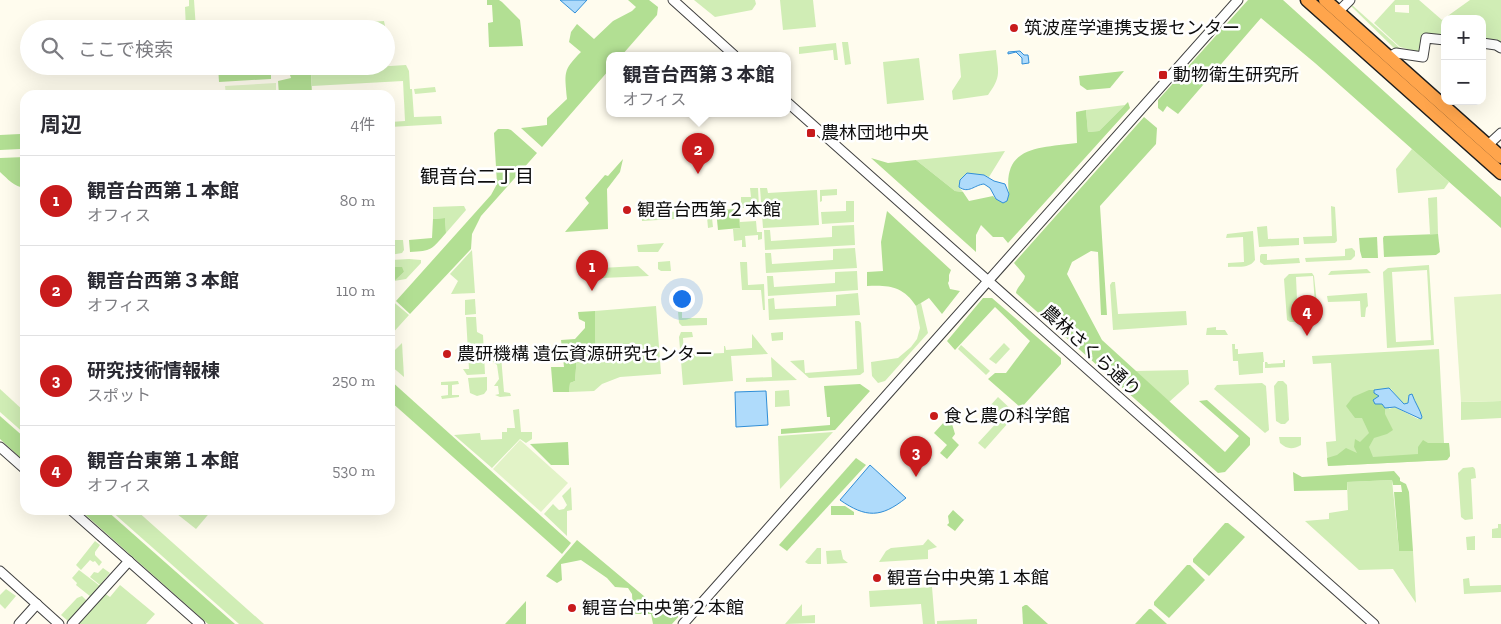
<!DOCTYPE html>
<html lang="ja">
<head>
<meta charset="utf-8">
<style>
  body { margin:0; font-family:"Zilla Slab","Noto Sans JP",serif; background:#f2f2f3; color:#2b2b33 }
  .controls { position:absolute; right:15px; top:15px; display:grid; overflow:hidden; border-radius:10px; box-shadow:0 5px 20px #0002 }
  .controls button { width:45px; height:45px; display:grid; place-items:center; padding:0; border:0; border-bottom:1px solid #e1e1e2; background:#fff; color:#2b2b33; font:25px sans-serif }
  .you { position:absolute; left:681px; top:298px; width:18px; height:18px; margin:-12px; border:4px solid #fff; border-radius:50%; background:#1a73e8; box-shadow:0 0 0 8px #1a73e833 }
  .badge { display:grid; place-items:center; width:32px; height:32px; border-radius:50%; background:#c81b1c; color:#fff; font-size:16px; font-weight:700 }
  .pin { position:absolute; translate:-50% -41px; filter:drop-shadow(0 1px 2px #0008) }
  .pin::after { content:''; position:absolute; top:26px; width:18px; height:15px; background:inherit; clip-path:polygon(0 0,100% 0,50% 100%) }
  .popup { position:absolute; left:606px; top:52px; width:185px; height:65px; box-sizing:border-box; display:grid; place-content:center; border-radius:10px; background:#fff; filter:drop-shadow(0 1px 4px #0005); font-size:16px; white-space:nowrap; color:#7c7c81 }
  .popup b { font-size:19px; color:#2b2b33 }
  .popup::after { content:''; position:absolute; left:50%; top:100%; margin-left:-10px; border:10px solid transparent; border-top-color:#fff }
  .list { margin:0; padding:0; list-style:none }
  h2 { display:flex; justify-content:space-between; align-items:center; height:65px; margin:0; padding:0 20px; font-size:21px }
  h2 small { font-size:16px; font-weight:400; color:#7c7c81 }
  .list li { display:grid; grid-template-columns:32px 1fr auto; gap:15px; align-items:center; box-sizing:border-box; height:90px; padding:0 20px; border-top:1px solid #e1e1e2 }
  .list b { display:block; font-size:19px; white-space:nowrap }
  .list p { margin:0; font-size:16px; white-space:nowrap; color:#7c7c81 }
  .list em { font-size:16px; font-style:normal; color:#7c7c81 }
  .icon { flex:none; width:28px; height:28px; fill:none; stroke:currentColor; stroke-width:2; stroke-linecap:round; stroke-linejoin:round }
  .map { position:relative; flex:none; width:1501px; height:624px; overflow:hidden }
  .search { position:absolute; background:#fff; box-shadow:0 5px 20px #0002; left:20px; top:20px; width:375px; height:55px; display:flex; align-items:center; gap:12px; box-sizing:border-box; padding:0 18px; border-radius:28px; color:#7c7c81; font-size:19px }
  .panel { position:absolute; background:#fff; box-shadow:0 5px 20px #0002; left:20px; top:90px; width:375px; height:425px; border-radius:15px }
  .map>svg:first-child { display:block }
</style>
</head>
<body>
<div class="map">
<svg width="1501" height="624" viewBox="0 0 1501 624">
  <rect width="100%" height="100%" fill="#fffcee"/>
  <g fill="#d0edb5" fill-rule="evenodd">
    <polygon points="189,0 194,0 196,29 186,29 185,7 189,6"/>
    <polygon points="694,0 755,0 756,4 752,10 715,17"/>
    <polygon points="780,0 813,0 816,27 783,30"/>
    <path d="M 1395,0 L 1419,0 L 1442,20 L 1470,0 L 1501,0 L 1501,43 L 1496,39 L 1493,40 L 1482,40 L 1484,33 L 1482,19 L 1445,19 L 1445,37 L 1426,35 L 1423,49 L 1419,52 L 1400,47 L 1374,23 ZM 1395,5 L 1409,5 L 1409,13 L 1395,12 Z"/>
    <polygon points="1351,4 1401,49 1395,49 1351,6"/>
    <polygon points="384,21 385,26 370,26 354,29 272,29"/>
    <polygon points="842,42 848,42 851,64 845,65"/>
    <polygon points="836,43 838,60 834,60 833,50 799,54 799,47"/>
    <path d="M 996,50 C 998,72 1002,76 988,95 L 953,100 L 952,91 L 961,77 L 959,54 Z"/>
    <polygon points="919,58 924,100 887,104 883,62"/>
    <polygon points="406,65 409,71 410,89 412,89 414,117 441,116 442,124 390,127 390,122 405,121 403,81 312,86 311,71"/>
    <polygon points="435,87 436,92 415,94 414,89"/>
    <polygon points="1125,105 1099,131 1088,132 1086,110"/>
    <polygon points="1412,149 1449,182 1444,189 1398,193 1396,169"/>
    <polygon points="1005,151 989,177 984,175 960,180 959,187 963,192 955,191 916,160"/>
    <polygon points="750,188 758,188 759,207 741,208 741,197 751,197"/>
    <polygon points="760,188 767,188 768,193 817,190 819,225 763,228"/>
    <polygon points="837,189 837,195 822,196 822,201 820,202 820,190"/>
    <polygon points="1437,197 1438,234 1430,234 1428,198"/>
    <polygon points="846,201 854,201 854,222 822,224 821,212 846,211"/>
    <polygon points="461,206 464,206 466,210 446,233 445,218 433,219 433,207"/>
    <polygon points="1331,206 1335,207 1337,241 1335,243 1304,244 1303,237 1332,236"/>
    <polygon points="711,209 713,227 708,228 707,217 642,221 642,214"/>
    <polygon points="756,221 757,232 762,232 762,239 758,240 758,235 745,236 746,247 742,247 742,240 734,241 733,229 740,228 740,222"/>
    <polygon points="854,225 855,245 765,250 764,230 770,230 771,241 832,237 832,226"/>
    <polygon points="1267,226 1268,239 1299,238 1299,245 1259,247 1257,227"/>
    <path d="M 1253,231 L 1255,260 C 1249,269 1238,266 1228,267 L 1228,263 L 1244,262 L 1243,237 L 1226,238 L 1227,234 Z"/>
    <polygon points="393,240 403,240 404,250 402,253 390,255 390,247 393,246"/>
    <polygon points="664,243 658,252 638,252 637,245"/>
    <polygon points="855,248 857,268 766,273 765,253 771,253 772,264 833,260 833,249"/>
    <polygon points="1352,248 1355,251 1355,256 1351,260 1306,262 1305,258 1345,256 1345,249"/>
    <polygon points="472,250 475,293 451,294 458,281 450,274"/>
    <polygon points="1261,254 1267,254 1267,260 1299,258 1300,263 1264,265 1260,262 1260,256"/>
    <polygon points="409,259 421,260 421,263 406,279 394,281 404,272 392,267 392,260"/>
    <polygon points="670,261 671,271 661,271 658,269 658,262"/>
    <polygon points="740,262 747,262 748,285 764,284 765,310 763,310 761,290 742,290"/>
    <path d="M 1429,265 L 1434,345 L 1387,348 L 1383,272 L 1388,268 ZM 1427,270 L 1431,340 L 1396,342 L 1392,272 Z"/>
    <polygon points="638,266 649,276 602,278 601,268"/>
    <polygon points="1367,269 1371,273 1328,275 1331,271"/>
    <polygon points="857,271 858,290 768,296 767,276 773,276 774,287 835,283 835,272"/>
    <polygon points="1312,273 1314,276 1317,304 1315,305 1313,276 1296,277 1298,322 1290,322 1287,320 1284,279 1289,274"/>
    <polygon points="1112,282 1115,282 1118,314 1186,311 1187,325 1113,330 1110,285"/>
    <polygon points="858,293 860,315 769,320 768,299 774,298 775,309 836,306 836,295"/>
    <polygon points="1367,293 1368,306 1366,308 1365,317 1361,317 1360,301 1328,302 1327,296"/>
    <polygon points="390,299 409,315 390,336 390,315 393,311 390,308"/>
    <polygon points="475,299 476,314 465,315 465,300"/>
    <polygon points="921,303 928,333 885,381 878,383 872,376 871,362 898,358 911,347 917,339 920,328 916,306"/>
    <polygon points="656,306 661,374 620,377 602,384 594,391 569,392 570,383 575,381 577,355 595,346 595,311"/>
    <polygon points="682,311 682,318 707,318 707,325 682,326 679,323 678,312"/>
    <polygon points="466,317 476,317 477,332 483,335 485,374 467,375 463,369 469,369"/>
    <polygon points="855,321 859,321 861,323 864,372 860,375 809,378 790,361 804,360 805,373 857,369"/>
    <polygon points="1216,327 1216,330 1225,330 1228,335 1206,335 1207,328"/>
    <polygon points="681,332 692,332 693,337 683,338 684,355 724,353 724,346 725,346 726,350 752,348 752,334 768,354 731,356 733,381 683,385 679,337"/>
    <polygon points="783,332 783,340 772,341 771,333"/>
    <polygon points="402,343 404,377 390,365 390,355"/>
    <polygon points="1004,343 1010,349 996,364 989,359"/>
    <polygon points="495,344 500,344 504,392 510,393 511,396 500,397 495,395 499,394 498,386 494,386 499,379 497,365 492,361 496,360"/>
    <polygon points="1232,344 1235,344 1235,349 1238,349 1238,354 1263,352 1264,362 1267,362 1268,364 1283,363 1283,360 1285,360 1285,367 1265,368 1265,362 1263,362 1263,373 1239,375 1238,361 1233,361"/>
    <polygon points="961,345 990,371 986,375 958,349"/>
    <path d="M 1439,349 L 1444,443 L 1449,443 L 1450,456 L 1447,460 L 1328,466 L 1326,442 L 1336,441 L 1331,363 L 1313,364 L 1312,356 ZM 1391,389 L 1401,402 L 1404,404 L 1408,403 L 1409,395 L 1420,412 L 1418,419 L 1395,407 L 1389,409 Z"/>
    <polygon points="771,357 797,380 746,382 746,378 772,377"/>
    <polygon points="1188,370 1189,384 1169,402 1135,371"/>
    <polygon points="487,377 487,390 484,394 477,396 470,393 468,378"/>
    <polygon points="458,381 459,384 452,385 452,395 459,395 459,397 442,399 441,396 448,395 448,385 441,385 441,382"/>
    <polygon points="1278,381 1283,381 1287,385 1289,420 1285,424 1281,424 1276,421 1274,386"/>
    <polygon points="1262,383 1266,386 1269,430 1265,433 1214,389 1217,385"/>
    <polygon points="0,389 25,412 25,434 0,412"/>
    <polygon points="789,390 790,406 775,407 775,391"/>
    <polygon points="998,397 1016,414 985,449 978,443 1001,418 989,407"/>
    <polygon points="1501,401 1501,418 1461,420 1461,402"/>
    <polygon points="519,409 521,432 532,432 532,439 526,443 520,439 492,468 454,435 480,433 481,440 502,439 502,432 507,432 507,428 515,428 513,410"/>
    <polygon points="833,432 780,489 778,436"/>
    <path d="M 1279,437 L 1301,437 L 1301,445 C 1292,450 1287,449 1280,443 Z"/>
    <polygon points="1473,467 1475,469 1476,478 1471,479 1473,519 1465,520 1461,517 1458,473 1463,468"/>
    <polygon points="1392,480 1399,551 1413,551 1416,603 1393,569 1359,570 1305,521 1329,519 1329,513 1348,510 1347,482"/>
    <polygon points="571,487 572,510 567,511 567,536 544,514 553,504 559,510 564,509 567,505 562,496"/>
    <polygon points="110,510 136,510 264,624 239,624"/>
    <polygon points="172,510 212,510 196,529"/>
    <polygon points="1498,524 1501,524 1501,538 1492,538 1492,529 1498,528"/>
    <polygon points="1475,536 1475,550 1467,550 1466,537"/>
    <polygon points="928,539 937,547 928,550 928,559 879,562 886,551 891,548 923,545"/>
    <polygon points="95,541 100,545 95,552 95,555 102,562 99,566 95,561 93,562 90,560 81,570 76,565"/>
    <polygon points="817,548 821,548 821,564 808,564 805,562"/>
    <polygon points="841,550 843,559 848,563 827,564 826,551"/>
    <polygon points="103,568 110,573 100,585 90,577 94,572 98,573"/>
    <polygon points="79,570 100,586 91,597 76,585 77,583 72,578"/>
    <polygon points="1469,578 1470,586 1501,585 1501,592 1464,594 1463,579"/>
    <polygon points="120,585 155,614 146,624 77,624 104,593 110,597"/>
    <polygon points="932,587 935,624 923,624 921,604 870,607 869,591"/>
    <polygon points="6,589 16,596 5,609 0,604 0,595"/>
    <polygon points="82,596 87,601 71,620 68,621 61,615 77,598"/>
    <polygon points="802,604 802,616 815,615 815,623 785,624"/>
    <polygon points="977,619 977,624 937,624 937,621"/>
  </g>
  <g fill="#b2df93">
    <polygon points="487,0 499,0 502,2 520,20 523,46 489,47 488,23 493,22 492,5 487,5"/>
    <path d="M 628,0 L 649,0 L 658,7 L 657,15 L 622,55 L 609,55 L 609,70 L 542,147 L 521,128 L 547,125 L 547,118 L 567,99 C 565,73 562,71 581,52 L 569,42 L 571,32 L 577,24 L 594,39 L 613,21 L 632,11 L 636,7 Z"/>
    <polygon points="1248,0 1283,0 1501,197 1501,228 1315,63 1261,18 1178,114 1167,106 1163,112 1158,108 1158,100"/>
    <polygon points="386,42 388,66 311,71 312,95 279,95 278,81 291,78 289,72 278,66 386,66"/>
    <polygon points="218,66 277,66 271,74 271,79 219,82"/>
    <polygon points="1124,71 1110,88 1087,90 1080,85 1079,76"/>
    <path d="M 1128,102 L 1130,108 L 1008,243 L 1003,237 L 993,237 L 981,225 L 976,235 L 976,252 L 871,158 L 888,163 L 916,160 L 955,191 L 963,192 L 969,201 L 993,196 L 996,199 L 1009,194 C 1002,145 1041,148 1077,143 L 1076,112 L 1086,110 L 1088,132 L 1099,131 Z"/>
    <path d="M 1144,117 L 1157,128 L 1156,144 L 1100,206 L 1107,315 L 1101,315 L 1098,252 L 1091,251 L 1072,262 L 1067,274 L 1102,340 L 1225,452 L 1239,436 L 1199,401 L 1207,400 L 1250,438 L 1250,445 L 1225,472 L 1218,473 L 1016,293 C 1017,286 1024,283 1025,276 L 1014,263 Z"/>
    <polygon points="498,129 508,129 511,130 537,153 481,216 472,234 471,249 410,314 396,301 491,195 497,184 494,133"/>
    <polygon points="20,134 25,139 25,146 20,149 0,150 0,135"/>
    <path d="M 25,157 L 25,188 C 14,187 8,179 0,172 L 0,158 Z"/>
    <polygon points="623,159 620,172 607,189 608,229 565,232 589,203 585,198 605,175 608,176"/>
    <polygon points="739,209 740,228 718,230 716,210"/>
    <path d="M 887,211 L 951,270 L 949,275 L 949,281 L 948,283 L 950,289 L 960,291 L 942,314 L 929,298 L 916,306 C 903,286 889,285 867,286 L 867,272 L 883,271 L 881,242 Z"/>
    <path d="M 445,218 L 446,233 C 431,250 432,251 410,252 L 409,240 L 432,238 L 433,219 Z"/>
    <polygon points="1438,234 1440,252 1436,255 1384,257 1383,238 1384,236"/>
    <polygon points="1377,237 1378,258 1362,258 1360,251 1359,238"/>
    <polygon points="390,262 392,267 402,267 404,272 390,285"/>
    <polygon points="983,298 992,298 1061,358 1061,364 1021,408 988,379 995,373 1006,373 1030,341 995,307 955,350 947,341"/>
    <polygon points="595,311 595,347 577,355 575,381 570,383 569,392 553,392 551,367 564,367 561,340 575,339 585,328 585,322 579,319 578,312"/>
    <polygon points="390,380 571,543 562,554 390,401"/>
    <polygon points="860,384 870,391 835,430 781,434 781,429 830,425 830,417 827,417 824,386"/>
    <polygon points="1369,390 1374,390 1373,391 1379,396 1379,403 1382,404 1385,408 1385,414 1393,430 1387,434 1374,438 1369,447 1373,457 1418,454 1418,447 1423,440 1428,443 1449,443 1450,456 1447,460 1328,466 1327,458 1337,455 1346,448 1357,453 1354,447 1355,439 1360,442 1369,433 1362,418 1355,418 1346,406 1353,397"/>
    <polygon points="0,416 25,438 25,462 0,439"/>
    <polygon points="946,420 952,424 955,434 952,438 959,445 947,459 940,453 947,445 934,433"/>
    <polygon points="568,442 569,465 551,465 530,444"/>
    <polygon points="856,458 866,465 787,551 779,545"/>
    <polygon points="1394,471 1400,478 1400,481 1406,484 1409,492 1413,551 1399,551 1394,492 1402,492 1401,485 1393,485 1392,480 1347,482 1347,490 1294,491 1293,472 1302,477"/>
    <polygon points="831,506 845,506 854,512 854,515 831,515"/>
    <polygon points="80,510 106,510 235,624 208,624"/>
    <polygon points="953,510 964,520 955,531 947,525 949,523 948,516"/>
    <polygon points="1225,523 1228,523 1245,537 1209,576 1193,562 1193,559"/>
    <polygon points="577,540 669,617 687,602 688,606 672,624 653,624 651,614 633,614 632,594 628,588 615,587 607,578 581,560 561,564 562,580 557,583 546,576"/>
    <polygon points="1187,565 1190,565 1205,580 1169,618 1154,605 1154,602"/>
    <polygon points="526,601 526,624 505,624"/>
    <polygon points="1025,605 1027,605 1048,624 1023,624 1022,607"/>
    <polygon points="1149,609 1151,609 1167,624 1135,624"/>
  </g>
  <g fill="#e2f3c7">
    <polygon points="276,83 276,95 226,95 225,86"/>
    <polygon points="1501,294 1501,401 1461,402 1454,297"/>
    <polygon points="520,440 568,483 541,512 493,469"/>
  </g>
  <g fill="#afdbfb" stroke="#308ed7">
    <polygon points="560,0 587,0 575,13"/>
    <polygon points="1020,51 1024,55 1028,55 1029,63 1022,64 1022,58 1016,52 1008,54 1008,52"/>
    <path d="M 967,173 L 984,175 L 994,181 L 1005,184 L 1009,194 L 1007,201 L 1003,203 L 996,199 L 990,188 L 984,184 C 974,185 969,194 959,187 L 960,180 Z"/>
    <path d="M 1389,388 L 1404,404 L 1408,403 L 1409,395 L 1412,394 C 1415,403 1420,409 1422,417 L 1421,419 L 1395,407 L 1385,408 L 1382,404 L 1375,404 L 1373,400 L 1379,396 L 1374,393 L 1374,390 Z"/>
    <polygon points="766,391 768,425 736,427 735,392"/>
    <path d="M 870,465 L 906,498 C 881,518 866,518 840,500 Z"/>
  </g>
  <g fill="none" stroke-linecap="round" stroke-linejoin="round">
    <g stroke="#414141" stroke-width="11">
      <g id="minor">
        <polyline points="673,0 734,55"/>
        <polyline points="1338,12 1350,0"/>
        <polyline points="1482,43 1496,45 1501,48"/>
        <polyline points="1389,57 1396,53 1423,57 1426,38 1445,40"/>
        <polyline points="787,102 1374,624"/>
        <polyline points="1488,145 1501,133"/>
        <polyline points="0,447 25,469"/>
        <polyline points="71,510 200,624"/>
        <polyline points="0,571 59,624"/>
        <polyline points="19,624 37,604"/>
        <polyline points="72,624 129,561"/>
        <polyline points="683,624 1238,0"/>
      </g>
    </g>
    <g stroke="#1f1f1f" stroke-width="15">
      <g id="highway">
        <polyline points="1307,0 1501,173"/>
        <polyline points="1325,0 1501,157"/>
      </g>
    </g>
    <use href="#minor" stroke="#fff" stroke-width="9"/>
    <use href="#highway" stroke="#ffa54c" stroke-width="12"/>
  </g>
  <g fill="#c81b1c" stroke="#fff" stroke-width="2">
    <circle cx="1014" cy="28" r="5"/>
    <rect x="1158" y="70" width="10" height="10" rx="2.5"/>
    <rect x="806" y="128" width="10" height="10" rx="2.5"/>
    <circle cx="627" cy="210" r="5"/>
    <circle cx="447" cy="354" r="5"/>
    <circle cx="934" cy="416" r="5"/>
    <circle cx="877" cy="578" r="5"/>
    <circle cx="572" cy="608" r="5"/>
  </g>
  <g text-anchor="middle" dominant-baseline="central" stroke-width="5" stroke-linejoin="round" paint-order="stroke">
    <g font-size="18" fill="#0e0e0e" stroke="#fff" text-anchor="start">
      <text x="1024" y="28">筑波産学連携支援センター</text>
      <text x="1173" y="75">動物衛生研究所</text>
      <text x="821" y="133">農林団地中央</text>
      <text x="637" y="210">観音台西第２本館</text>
      <text x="457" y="354">農研機構 遺伝資源研究センター</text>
      <text x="944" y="416">食と農の科学館</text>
      <text x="887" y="578">観音台中央第１本館</text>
      <text x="582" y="608">観音台中央第２本館</text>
    </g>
    <g font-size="18" fill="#0e0e0e" stroke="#fff">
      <text transform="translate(1091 351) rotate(42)">農林さくら通り</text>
    </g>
    <g font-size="19" fill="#0e0e0e" stroke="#fff">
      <text x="477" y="176">観音台二丁目</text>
    </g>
  </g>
</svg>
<div class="controls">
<button>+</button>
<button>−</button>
</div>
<div class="you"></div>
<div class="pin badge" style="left:592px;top:291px">1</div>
<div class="pin badge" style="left:698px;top:174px">2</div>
<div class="popup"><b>観音台西第３本館</b>オフィス</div>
<div class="pin badge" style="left:916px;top:477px">3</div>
<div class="pin badge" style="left:1307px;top:336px">4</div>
<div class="search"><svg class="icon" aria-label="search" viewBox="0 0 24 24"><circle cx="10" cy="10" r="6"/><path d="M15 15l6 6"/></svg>ここで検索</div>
<section class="panel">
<h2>周辺<small>4件</small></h2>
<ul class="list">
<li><span class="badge">1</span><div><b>観音台西第１本館</b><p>オフィス</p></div><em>80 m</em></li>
<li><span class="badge">2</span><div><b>観音台西第３本館</b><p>オフィス</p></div><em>110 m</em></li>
<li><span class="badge">3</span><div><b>研究技術情報棟</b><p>スポット</p></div><em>250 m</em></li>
<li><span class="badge">4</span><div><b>観音台東第１本館</b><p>オフィス</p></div><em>530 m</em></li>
</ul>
</section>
</div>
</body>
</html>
